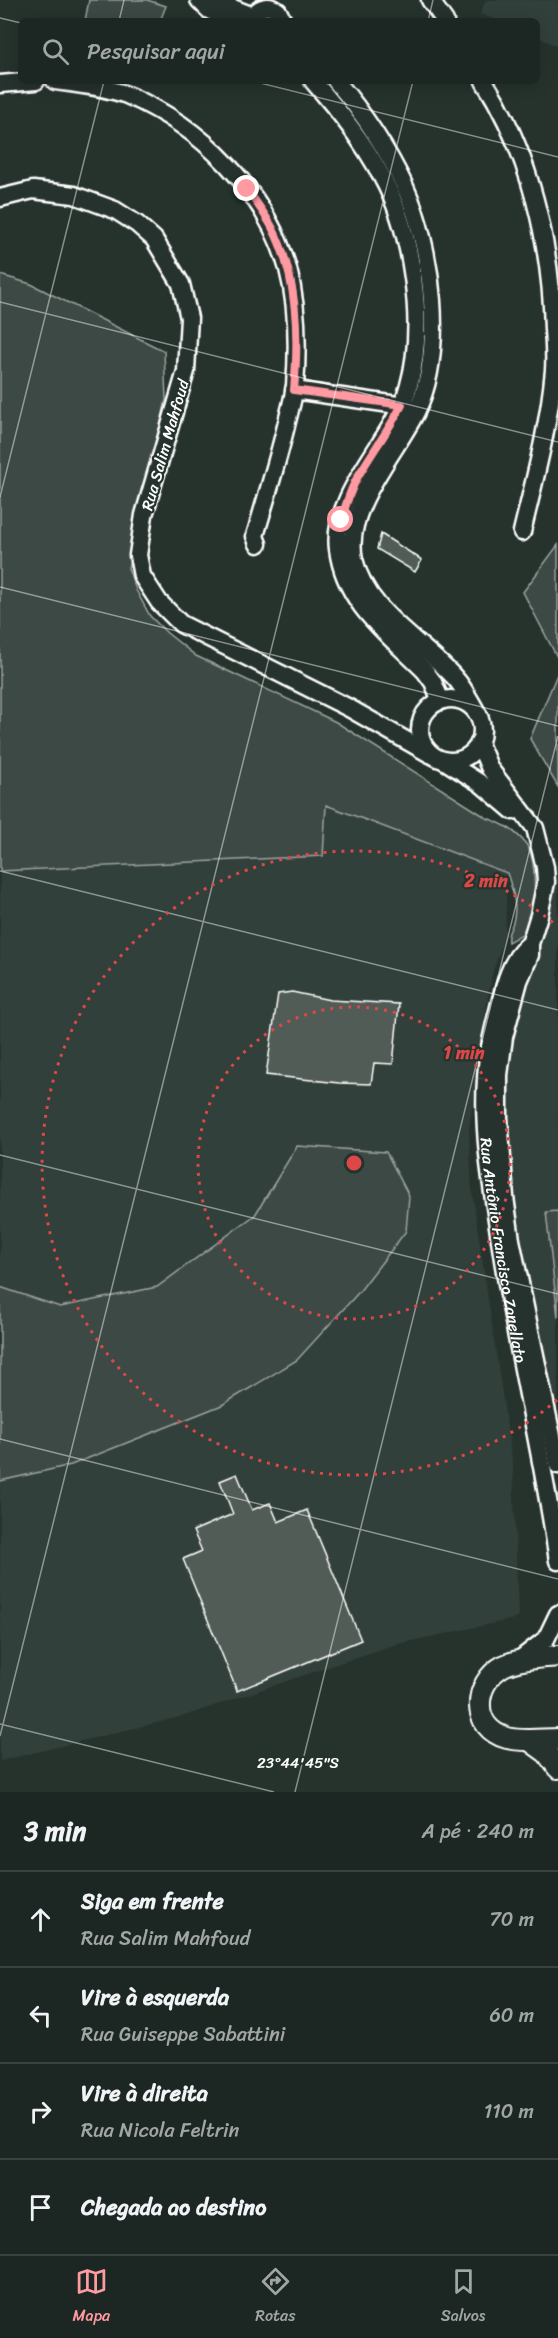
<!DOCTYPE html>
<html lang="pt">
<head>
<meta charset="utf-8">
<style>
  body { margin:0; font-family:Sriracha,sans-serif; background:#252e2a; color:#f1f3f6 }
  .stop { position:absolute; width:18px; height:18px; margin:-14px; border:4px solid #ff9aa2; border-radius:50%; background:#fff }
  .stop.end { background:#ff9aa2; border-color:#fff; box-shadow:0 2px 6px #0008 }
  .list { margin:0; padding:0; list-style:none }
  h2 { display:flex; justify-content:space-between; align-items:center; height:78px; margin:0; padding:0 24px; font-size:26px }
  h2 small { font-size:20px; font-weight:400; color:#a0a5a5 }
  .list li { display:grid; grid-template-columns:39px 1fr auto; gap:18px; align-items:center; box-sizing:border-box; height:96px; padding:0 24px; border-top:2px solid #3a4340 }
  .list b { display:block; font-size:22px; white-space:nowrap }
  .list p { margin:0; font-size:20px; white-space:nowrap; color:#a0a5a5 }
  .list em { font-size:20px; font-style:normal; color:#a0a5a5 }
  .icon { flex:none; width:33px; height:33px; fill:none; stroke:currentColor; stroke-width:2; stroke-linecap:round; stroke-linejoin:round }
  .map { position:relative; flex:none; width:558px; height:1792px; overflow:hidden }
  .search { position:absolute; background:#1c2622; box-shadow:0 3px 15px #0003; left:18px; right:18px; top:18px; height:66px; display:flex; align-items:center; gap:15px; box-sizing:border-box; padding:0 21px; border-radius:9px; color:#a0a5a5; font-size:22px }
  .sheet { height:462px; background:#1c2622 }
  nav { display:flex; justify-content:space-around; align-items:center; box-sizing:border-box; height:84px; border-top:2px solid #3a4340; background:#1c2622; font-size:16px; color:#a0a5a5 }
  nav a { display:grid; justify-items:center; gap:3px }
  nav .on { color:#ff9aa2 }
  .map>svg:first-child { display:block }
</style>
</head>
<body>
<div class="map">
<svg width="558" height="1792" viewBox="0 0 558 1792">
  <rect width="100%" height="100%" fill="#26332d"/>
  <filter id="ink" filterUnits="userSpaceOnUse"><feTurbulence type="fractalNoise" baseFrequency=".0167" numOctaves="2"/><feDisplacementMap in="SourceGraphic" scale="12" xChannelSelector="R" yChannelSelector="G"/><feConvolveMatrix kernelMatrix="1 2 1 2 8 2 1 2 1" color-interpolation-filters="sRGB"/></filter>
  <g filter="url(#ink)">
    <g fill="#333f3a">
      <polygon points="486,0 558,0 558,46 537,37 537,21 498,21 480,14"/>
      <polygon points="326,805 507,873 505,937 493,971 486,1007 469,1130 472,1191 513,1467 518,1618 393,1645 184,1716 0,1761 0,871 323,856"/>
      <polygon points="558,877 558,1404 535,1330 508,1198 507,1065"/>
    </g>
    <g fill="#3e4944" stroke="#9ea4a2" stroke-width="1.5">
      <polygon points="89,0 147,0 166,6 160,21 85,21"/>
      <path d="M 0,275 L 31,284 L 164,351 L 166,400 L 128,568 L 136,590 L 150,616 L 167,633 L 196,656 L 336,722 L 487,818 C 503,824 515,830 526,844 C 538,862 537,914 524,932 C 520,936 513,939 508,942 C 506,933 513,927 514,918 C 517,902 512,888 507,873 L 326,805 L 323,856 L 0,871 Z"/>
      <polygon points="558,545 558,659 523,592"/>
      <polygon points="558,672 558,787 530,739"/>
      <polygon points="297,1146 386,1152 409,1196 406,1231 359,1292 297,1360 222,1405 71,1465 0,1481 0,1287 60,1307 157,1287 255,1215"/>
      <polygon points="558,1211 558,1317 546,1212"/>
    </g>
    <g fill="#515c57" stroke="#fff" stroke-width="1.5">
      <polygon points="381,534 422,560 415,572 377,549"/>
      <polygon points="292,992 330,1000 399,1004 393,1064 374,1063 371,1084 339,1083 266,1075 278,994"/>
      <polygon points="237,1474 252,1510 270,1503 278,1522 307,1510 361,1640 237,1691 183,1559 202,1551 193,1531 233,1514 220,1481"/>
    </g>
    <g fill="none" stroke-linecap="round" stroke-linejoin="round">
      <g stroke="#fff" stroke-width="21">
        <g id="minor">
          <polyline points="199,0 209,10 229,21"/>
          <polyline points="212,0 253,16"/>
          <polyline points="430,0 445,21"/>
          <path d="M 252,21 C 255,8 267,3 278,11 L 283,21"/>
          <path d="M 55,81 C 78,84 105,87 127,95 C 201,126 266,191 288,269 C 298,307 298,348 295,386 C 293,400 289,413 286,426 C 277,463 266,499 255,536 L 258,544"/>
          <path d="M 313,81 C 339,111 363,141 382,177 C 412,231 426,324 409,385 C 406,398 400,410 393,422 C 374,457 332,505 338,549 C 345,604 388,634 425,671 L 433,682 L 441,701"/>
          <path d="M 336,81 C 363,113 387,149 405,187 C 432,246 446,352 416,412 C 395,454 343,510 354,559 C 366,612 421,640 455,678 C 465,689 471,703 479,716"/>
          <path d="M 484,81 C 530,153 551,244 553,329 C 554,343 555,357 554,370 C 549,425 535,478 522,532"/>
          <polyline points="0,84 36,81"/>
          <polyline points="0,198 33,190 74,195 115,210 137,224 154,239 181,284 189,318 186,371 144,515 138,555 142,576 159,602 181,624 349,708 430,754"/>
          <polyline points="294,390 411,407"/>
          <circle cx="451" cy="730" r="31"/>
          <polyline points="479,743 490,769 535,828 545,867 546,882 539,915 530,944 530,955 519,981 504,1037 499,1075 499,1117 505,1197 511,1240 558,1465"/>
          <polyline points="445,761 480,783 513,811"/>
          <path id="s1" d="M 527,946 C 510,960 504,987 499,1007 C 493,1031 487,1055 486,1079 C 482,1135 493,1192 501,1247 C 517,1352 543,1456 558,1561"/>
          <polyline points="519,1660 546,1639 558,1614"/>
        </g>
      </g>
      <g stroke="#fff" stroke-width="24">
        <g id="major">
          <path d="M 558,1656 C 540,1658 520,1658 503,1666 C 473,1683 470,1728 507,1738 C 523,1742 542,1739 558,1739"/>
          <polyline points="529,1740 547,1753 558,1768"/>
        </g>
      </g>
      <use href="#minor" stroke="#26332d" stroke-width="16"/>
      <use href="#major" stroke="#26332d" stroke-width="20"/>
    </g>
  </g>
  <g fill="none" stroke-linecap="round" stroke-linejoin="round" filter="url(#ink)">
    <path stroke="#ff9aa2" stroke-width="8" d="M 247,189 C 255,201 265,214 272,227 C 298,277 299,336 294,390 L 402,405 C 389,429 374,450 360,473 C 351,487 346,504 341,520"/>
  </g>
  <path fill="none" stroke="#fff" stroke-width="1.5" stroke-opacity="0.45" d="M 0,18 L 21,23M 119,21 L 124,0M 428,21 L 433,0M 252,81 L 558,157M 0,302 L 558,442M 0,497 L 104,81M 0,587 L 558,726M 0,871 L 558,1010M 0,1155 L 558,1294M 0,1439 L 558,1579M 0,1724 L 274,1792M 0,1736 L 413,81M 295,1792 L 558,736"/>
  <g fill="none" stroke="#dc4848" stroke-width="3" stroke-dasharray="3 6">
    <circle cx="354" cy="1163" r="156"/>
    <path d="M557 1400A312 312 0 1 1 557 926"/>
  </g>
  <g text-anchor="middle" dominant-baseline="central" stroke-width="4.5" stroke-linejoin="round" paint-order="stroke">
    <g font-size="16" fill="#fff" stroke="#26332d">
      <text transform="translate(165 445) rotate(-74)">Rua Salim Mahfoud</text>
      <text stroke="none"><textPath href="#s1" startOffset="314">Rua Antônio Francisco Zanellato</textPath></text>
    </g>
  </g>
  <g font-size="15" text-anchor="middle" fill="#fff" stroke="#26332d" stroke-width="4.5" stroke-linejoin="round" paint-order="stroke">
    <text x="298" y="1768">23°44'45"S</text>
  </g>
  <circle cx="354" cy="1163" r="9" fill="#dc4848" stroke="#26332d" stroke-width="3"/>
  <g font-size="18" text-anchor="middle" font-weight="bold" fill="#dc4848" stroke="#26332d" stroke-width="4.5" stroke-linejoin="round" paint-order="stroke">
    <text x="486" y="887">2 min</text>
    <text x="464" y="1059">1 min</text>
  </g>
</svg>
<div class="stop" style="left:341px;top:520px"></div>
<div class="stop end" style="left:247px;top:189px"></div>
<div class="search"><svg class="icon" aria-label="search" viewBox="0 0 24 24"><circle cx="10" cy="10" r="6"/><path d="M15 15l6 6"/></svg>Pesquisar aqui</div>
</div>
<section class="sheet">
<h2>3 min<small>A pé · 240 m</small></h2>
<ul class="list">
<li><svg class="icon" aria-label="ahead" viewBox="0 0 24 24"><path d="M12 20V5M6 11l6-6 6 6"/></svg><div><b>Siga em frente</b><p>Rua Salim Mahfoud</p></div><em>70 m</em></li>
<li><svg class="icon" aria-label="left" viewBox="0 0 24 24"><path d="M17 20v-9H6M10 6l-5 5 5 5"/></svg><div><b>Vire à esquerda</b><p>Rua Guiseppe Sabattini</p></div><em>60 m</em></li>
<li><svg class="icon" aria-label="right" viewBox="0 0 24 24"><path d="M7 20v-9h11M14 6l5 5-5 5"/></svg><div><b>Vire à direita</b><p>Rua Nicola Feltrin</p></div><em>110 m</em></li>
<li><svg class="icon" aria-label="arrive" viewBox="0 0 24 24"><path d="M6 21V4h12l-3 4 3 4H6"/></svg><div><b>Chegada ao destino</b></div></li>
</ul>
</section>
<nav>
<a class="on"><svg class="icon" aria-label="map" viewBox="0 0 24 24"><path d="M3 6l6-2 6 2 6-2v14l-6 2-6-2-6 2zM9 4v14M15 6v14"/></svg>Mapa</a>
<a><svg class="icon" aria-label="directions" viewBox="0 0 24 24"><path d="M12 3l9 9-9 9-9-9zM9 14v-3h6M13 9l2 2-2 2"/></svg>Rotas</a>
<a><svg class="icon" aria-label="saved" viewBox="0 0 24 24"><path d="M7 4h10v16l-5-4-5 4z"/></svg>Salvos</a>
</nav>
</body>
</html>
